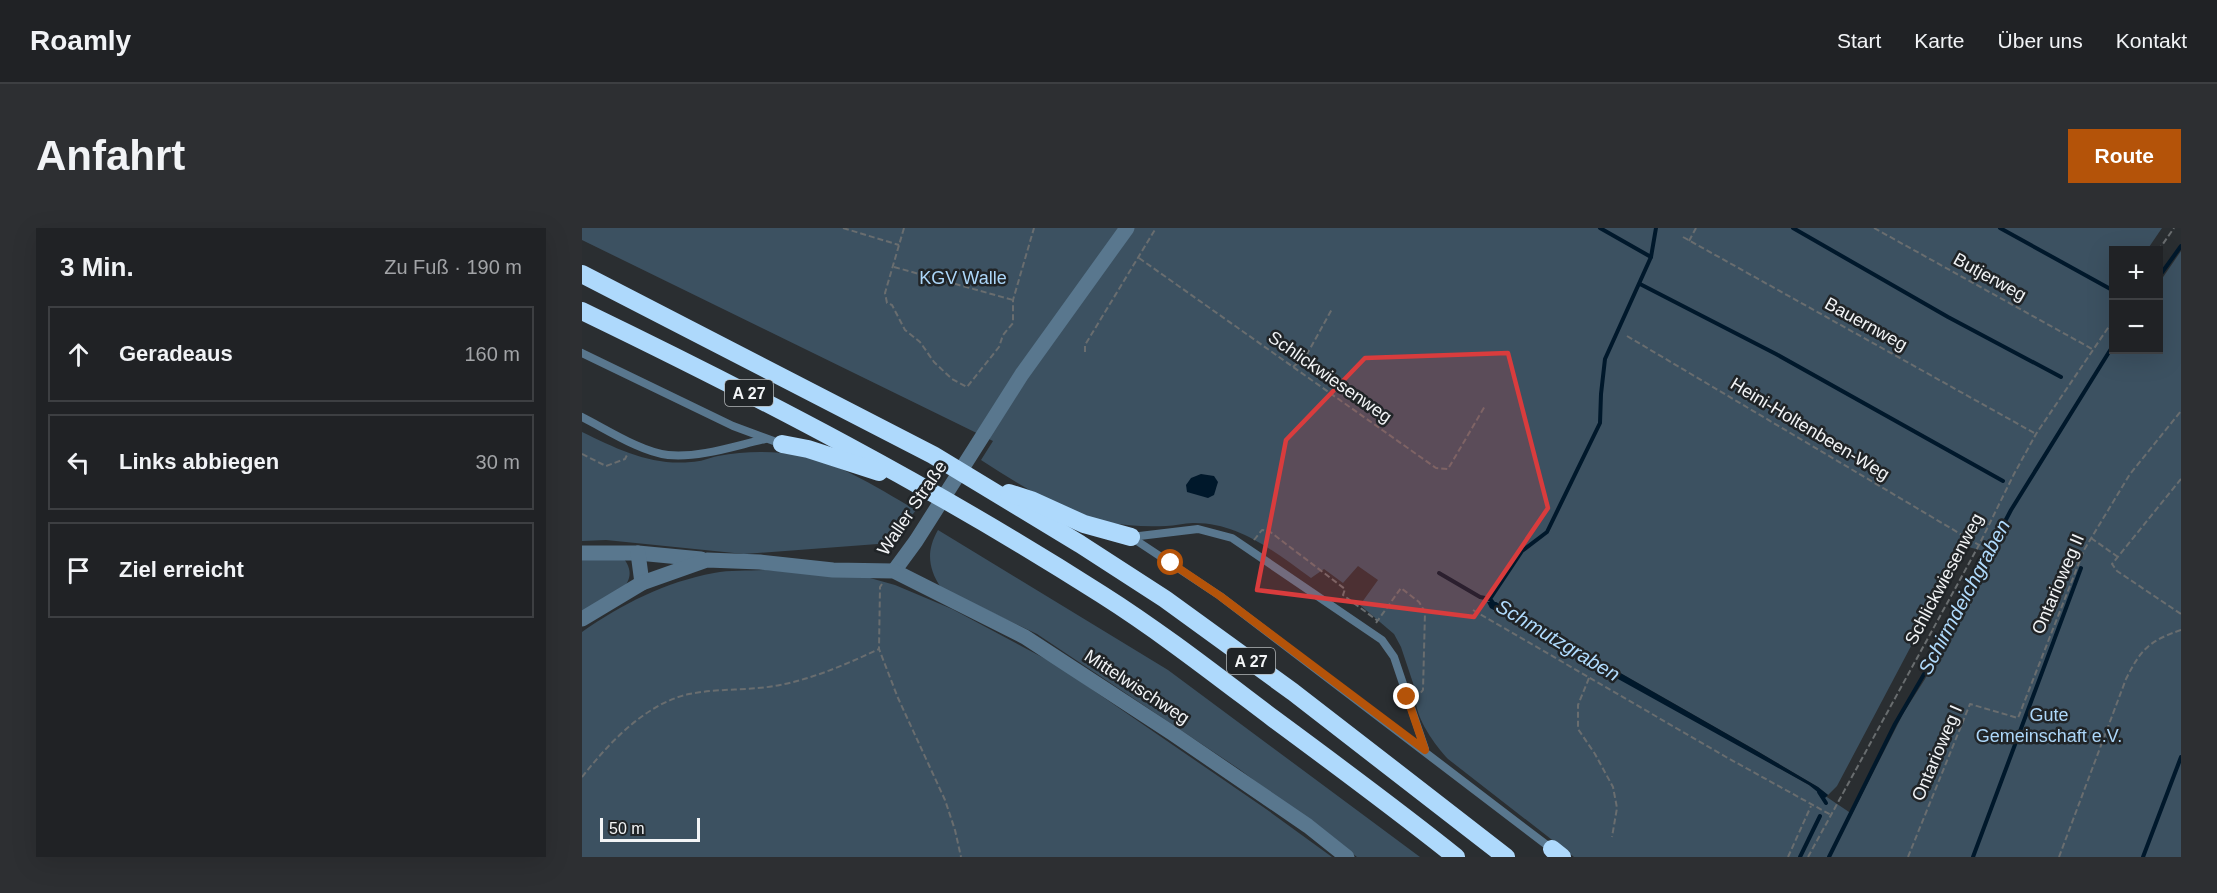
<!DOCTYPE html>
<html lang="de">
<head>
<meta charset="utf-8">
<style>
  body { margin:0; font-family:Arial,sans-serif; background:#2d2f32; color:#f1f3f6 }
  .controls { position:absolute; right:18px; top:18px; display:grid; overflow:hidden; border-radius:0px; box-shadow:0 6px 24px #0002 }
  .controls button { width:54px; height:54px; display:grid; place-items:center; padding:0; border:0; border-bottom:2px solid #3d3f42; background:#202225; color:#f1f3f6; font:30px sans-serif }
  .scale { position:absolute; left:18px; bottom:15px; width:100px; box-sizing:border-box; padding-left:6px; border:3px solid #f2f4f6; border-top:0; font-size:16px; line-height:21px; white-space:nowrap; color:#f2f4f6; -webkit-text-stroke:4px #202427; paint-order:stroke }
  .stop { position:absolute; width:18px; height:18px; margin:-14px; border:4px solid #b45309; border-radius:50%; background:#fff }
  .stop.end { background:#b45309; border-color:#fff; box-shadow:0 2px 6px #0008 }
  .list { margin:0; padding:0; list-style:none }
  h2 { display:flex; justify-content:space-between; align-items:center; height:78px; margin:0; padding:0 24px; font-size:26px }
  h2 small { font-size:20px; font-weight:400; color:#a2a4a7 }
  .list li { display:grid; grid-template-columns:39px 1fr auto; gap:18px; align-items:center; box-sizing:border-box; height:96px; margin:0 12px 12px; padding:0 12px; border:2px solid #3d3f42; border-radius:0px }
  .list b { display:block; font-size:22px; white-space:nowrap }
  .list em { font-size:20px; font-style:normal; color:#a2a4a7 }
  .icon { flex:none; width:33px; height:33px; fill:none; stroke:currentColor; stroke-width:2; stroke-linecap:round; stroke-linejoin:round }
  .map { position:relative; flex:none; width:1599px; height:629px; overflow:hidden; border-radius:0px }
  header { display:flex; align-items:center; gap:36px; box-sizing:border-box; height:84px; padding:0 30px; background:#202225; border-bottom:2px solid #3d3f42 }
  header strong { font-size:28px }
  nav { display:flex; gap:33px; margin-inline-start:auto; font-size:21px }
  .intro { display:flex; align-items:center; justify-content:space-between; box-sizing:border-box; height:144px; padding:0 36px }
  h1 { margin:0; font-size:42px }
  .button { padding:15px 27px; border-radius:0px; background:#b45309; color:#fff; font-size:21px; font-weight:700 }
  main { display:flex; gap:36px; padding:0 36px }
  aside { flex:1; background:#202225; border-radius:0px; box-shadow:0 6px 24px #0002 }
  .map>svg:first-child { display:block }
</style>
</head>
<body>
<header>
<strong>Roamly</strong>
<nav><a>Start</a><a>Karte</a><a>Über uns</a><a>Kontakt</a></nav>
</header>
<div class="intro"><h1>Anfahrt</h1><a class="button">Route</a></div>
<main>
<aside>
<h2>3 Min.<small>Zu Fuß · 190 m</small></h2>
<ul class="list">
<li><svg class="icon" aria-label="ahead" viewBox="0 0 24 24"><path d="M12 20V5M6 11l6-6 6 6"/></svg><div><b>Geradeaus</b></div><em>160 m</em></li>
<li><svg class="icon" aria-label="left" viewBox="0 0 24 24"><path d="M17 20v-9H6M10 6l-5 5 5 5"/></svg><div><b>Links abbiegen</b></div><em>30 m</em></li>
<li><svg class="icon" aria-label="arrive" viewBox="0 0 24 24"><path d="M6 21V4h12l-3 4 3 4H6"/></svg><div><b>Ziel erreicht</b></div></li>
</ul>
</aside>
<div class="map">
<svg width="1599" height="629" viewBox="0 0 1599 629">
  <rect width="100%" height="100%" fill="#2a2e31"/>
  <g fill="#3c5161" fill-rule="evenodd">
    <path d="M 0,0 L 1580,0 L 1565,22 L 1532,22 L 1532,122 L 1576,122 L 1577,55 L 1599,23 L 1599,629 L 992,629 L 866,531 C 852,516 830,486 834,464 L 819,419 L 812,406 L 778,377 L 796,352 L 776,338 L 761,355 L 742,341 L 729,350 C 694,325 657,294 611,295 C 602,295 593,298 584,298 C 565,299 544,298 525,294 C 479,284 438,257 399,232 L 411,213 L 0,12 ZM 1382,318 L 1410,325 L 1363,409 L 1343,451 L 1322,484 L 1270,586 L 1227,557 L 906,374 L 914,374 L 1175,523 L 1236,559 L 1246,567 L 1255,558 Z"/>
    <path d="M 0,204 C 35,221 69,238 109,234 C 118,234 127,230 136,228 C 157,224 179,223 200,225 C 250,229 292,258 334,282 L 309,315 L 162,326 L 24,312 L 0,313 Z"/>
    <path d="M 356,302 L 586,442 L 838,629 L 775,629 L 657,541 L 455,406 L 359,360 C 346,340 344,323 356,302 Z"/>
    <path d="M 0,331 L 42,331 C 63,359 20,374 0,386 Z"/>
    <path d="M 184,342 L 288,350 L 313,357 L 370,381 L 473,436 L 684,581 L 750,629 L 0,629 L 0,404 C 40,376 83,354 132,345 C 148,342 167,343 184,342 Z"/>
  </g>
  <g fill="#00182b">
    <polygon points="619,246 632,248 636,254 632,267 626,270 605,264 604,257 609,250"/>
    <polygon points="905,374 914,374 1175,523 1236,559 1246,567 1243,570 1227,557 908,380"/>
  </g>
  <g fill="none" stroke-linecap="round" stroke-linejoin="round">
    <g stroke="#00182b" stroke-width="4">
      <polyline points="1018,0 1069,29"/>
      <polyline points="1211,0 1366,89 1479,149"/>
      <polyline points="1418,0 1532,63"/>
      <polyline points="1576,50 1599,18"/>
      <polyline points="1058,56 1194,126 1421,253"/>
      <polyline points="857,345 898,369 908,371"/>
      <polyline points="912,376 908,371 940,323 965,304 1018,195 1019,166 1023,131 1069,29 1074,0"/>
      <polyline points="1237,564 1244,575"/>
      <polyline points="1218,629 1238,588"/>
      <polyline points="1247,629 1313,496 1348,436 1429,282 1532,116"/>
      <polyline points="1391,629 1499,340"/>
      <polyline points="1561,629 1599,529"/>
    </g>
    <g stroke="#696d6f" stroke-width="2" stroke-dasharray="6 3" stroke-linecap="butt">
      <polyline points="261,0 317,17"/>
      <polyline points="322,0 303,65 305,75 310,77 323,102 338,114 352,134 370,151 385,159 417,119 421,107 431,95 431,72 452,0"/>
      <polyline points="1292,0 1512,122"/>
      <polyline points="1101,9 1454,206"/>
      <polyline points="1107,13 1114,0"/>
      <polyline points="1576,23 1592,0"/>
      <polyline points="557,30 854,240 866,241 903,178"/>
      <polyline points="312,39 431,72"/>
      <polyline points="1045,108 1397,317"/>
      <polyline points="503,124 503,117 574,0"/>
      <polyline points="711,139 724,128 750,81"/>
      <polyline points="0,226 24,238 43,231 46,225"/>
      <polyline points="1599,251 1530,336 1535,343 1599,386"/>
      <polyline points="1509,310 1536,329"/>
      <polyline points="672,312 680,302 687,303 763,361 761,367 796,393"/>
      <polyline points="300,356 298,359 297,421 316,470 363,572 373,602 379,629"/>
      <polyline points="891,382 1144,529 1249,587"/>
      <polyline points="794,395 819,360 837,374 843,384 841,462 837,467"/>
      <polyline points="1007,450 996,477 996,501 1013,526 1031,559 1035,580 1030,609"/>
      <path d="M 0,549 C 27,515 63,476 107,466 C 137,460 168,463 198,457 C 233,450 265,436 297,421"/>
      <polyline points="1206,629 1229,578"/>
      <polyline points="1226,629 1397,317 1432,246 1454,206 1532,91"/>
      <polyline points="1326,629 1388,476 1436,490 1502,322 1548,246 1599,183"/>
      <path d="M 1477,629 L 1544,451 C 1559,421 1567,413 1599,402"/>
    </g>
    <g stroke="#59778e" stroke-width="8">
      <polyline points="0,125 151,198 200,216"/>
      <path d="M 0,189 C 24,201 59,224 86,227 C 118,230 152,218 183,211"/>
      <polyline points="549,309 638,368 970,621"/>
      <polyline points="549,309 616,301 650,310 800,412 812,429 843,521"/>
    </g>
    <g stroke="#59778e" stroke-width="15">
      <polyline points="0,325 56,325 119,331"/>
      <polyline points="56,325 60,355"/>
      <polyline points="312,343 334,313 440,146 545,0"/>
      <polyline points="0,391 60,355 125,332 178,334 251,342 312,343 443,409 590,505 726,598 765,629"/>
    </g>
    <g stroke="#aed9fc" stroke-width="18">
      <polyline points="0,46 351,227 498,316 583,371 711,464 924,629"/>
      <path d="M 0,83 C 178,169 353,260 519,366 C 579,404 635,448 692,491 C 753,536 814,581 874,629"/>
      <polyline points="200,216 226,221 297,244"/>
      <polyline points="427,265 449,272 502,296 549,309"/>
      <polyline points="970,621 980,629"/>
    </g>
  </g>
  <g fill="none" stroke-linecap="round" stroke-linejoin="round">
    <polyline stroke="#b45309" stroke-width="8" points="589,335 638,368 843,522 825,469"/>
  </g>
  <path fill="#d93c3d" fill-opacity="0.2" stroke="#d93c3d" stroke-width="4.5" stroke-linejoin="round" d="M 926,125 L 966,280 L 892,389 L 675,362 L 704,212 L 783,130 Z"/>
  <g text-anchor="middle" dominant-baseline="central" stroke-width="5" stroke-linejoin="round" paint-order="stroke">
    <g fill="#202427" stroke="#b3b6b8" stroke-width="1.5">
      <rect x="143" y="152" width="48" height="26" rx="4.5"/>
      <rect x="645" y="420" width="48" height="26" rx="4.5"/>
    </g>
    <g font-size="16" font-weight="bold" fill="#f2f4f6">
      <text x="167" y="165">A 27</text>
      <text x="669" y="433">A 27</text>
    </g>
    <g font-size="18" fill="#f2f4f6" stroke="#202427">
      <text transform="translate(1408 49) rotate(29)">Butjerweg</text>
      <text transform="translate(1284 96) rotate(29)">Bauernweg</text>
      <text transform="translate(748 149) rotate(35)">Schlickwiesenweg</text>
      <text transform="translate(1228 201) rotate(31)">Heini-Holtenbeen-Weg</text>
      <text transform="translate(330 280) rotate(-56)">Waller Straße</text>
      <text transform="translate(1362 351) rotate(-62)">Schlickwiesenweg</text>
      <text transform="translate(1476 356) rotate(-67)">Ontarioweg II</text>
      <text transform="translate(555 459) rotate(33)">Mittelwischweg</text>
      <text transform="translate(1355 525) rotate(-67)">Ontarioweg I</text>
    </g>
    <g font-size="18" fill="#add7f9" stroke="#202427">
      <text x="381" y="50">KGV Walle</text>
      <text x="1467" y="487">Gute<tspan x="1467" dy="21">Gemeinschaft e.V.</tspan></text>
    </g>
    <g font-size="20" font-style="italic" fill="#b0dbfd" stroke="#202427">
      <text transform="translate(1382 369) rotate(-62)">Schirmdeichgraben</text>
      <text transform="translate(976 412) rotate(31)">Schmutzgraben</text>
    </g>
  </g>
</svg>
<div class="controls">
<button>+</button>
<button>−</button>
</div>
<div class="scale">50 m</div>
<div class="stop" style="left:589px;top:335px"></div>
<div class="stop end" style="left:825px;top:469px"></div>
</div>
</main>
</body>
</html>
